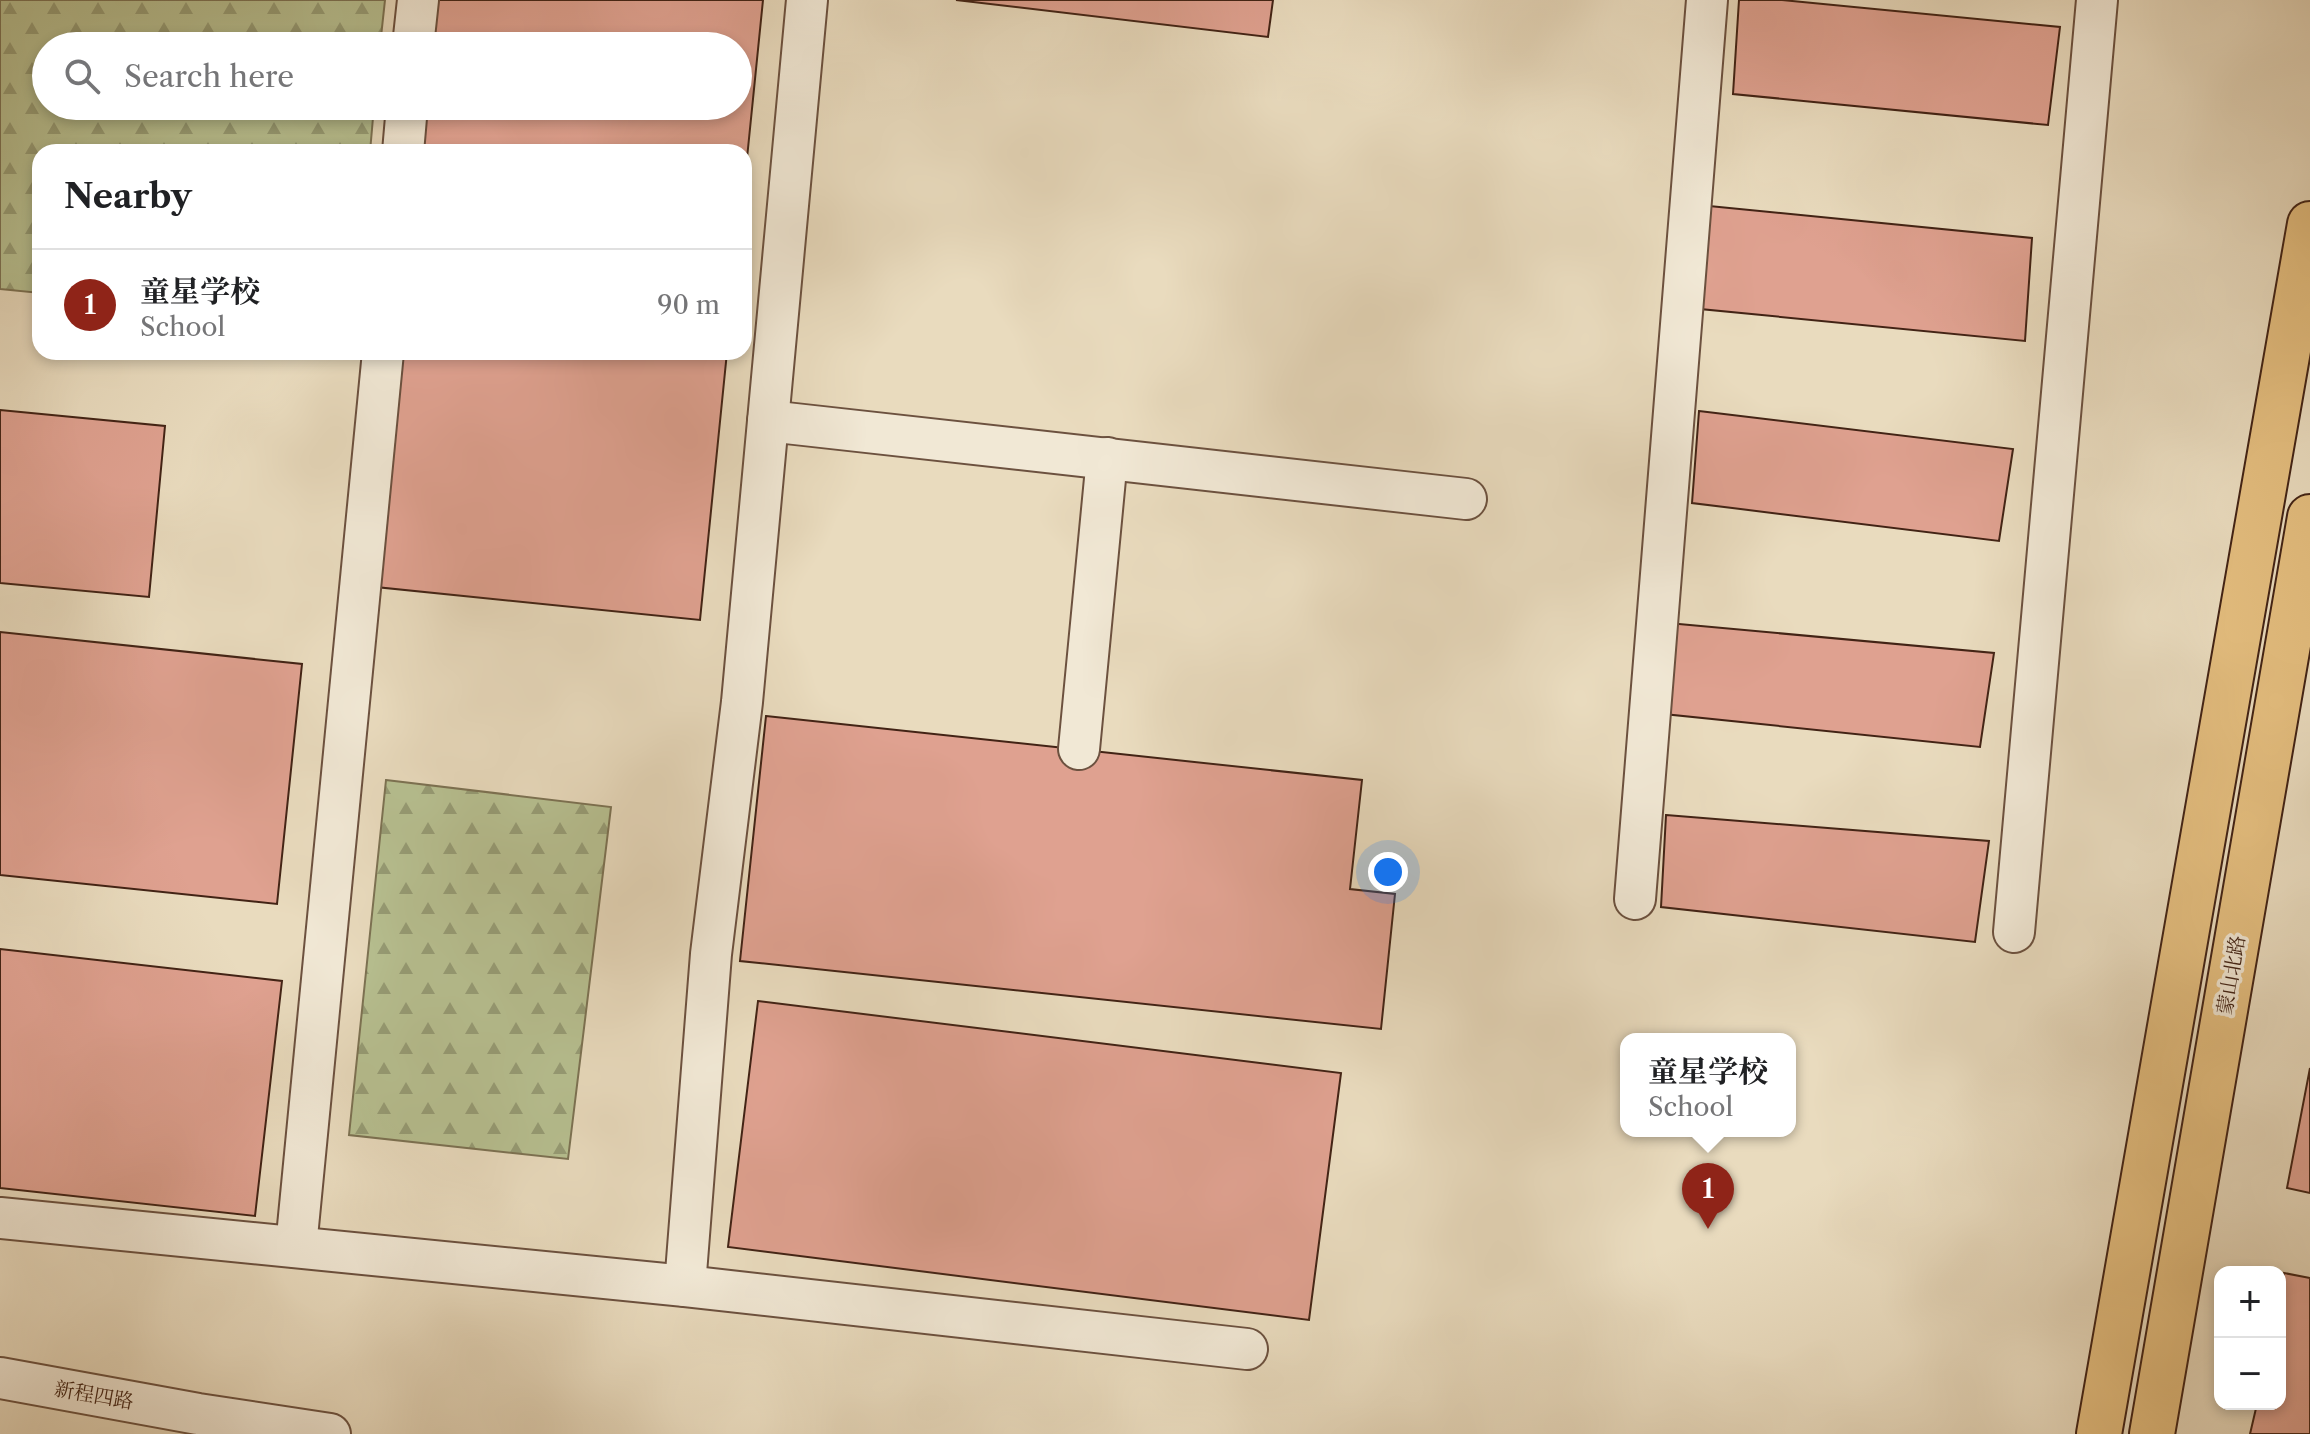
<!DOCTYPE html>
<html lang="en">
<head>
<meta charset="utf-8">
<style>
  body { margin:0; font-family:"Libre Caslon Text","Noto Serif SC",serif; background:#f2f2f2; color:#202124 }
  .controls { position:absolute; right:24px; bottom:24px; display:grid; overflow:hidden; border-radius:16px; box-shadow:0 4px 12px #0003 }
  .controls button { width:72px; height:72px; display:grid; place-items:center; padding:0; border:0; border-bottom:2px solid #e0e0e0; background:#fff; color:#202124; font:40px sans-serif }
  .you { position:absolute; left:1388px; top:872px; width:28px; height:28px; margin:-20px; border:6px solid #fff; border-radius:50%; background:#1a73e8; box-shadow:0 0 0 12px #1a73e833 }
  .badge { display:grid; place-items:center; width:52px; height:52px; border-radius:50%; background:#8f2418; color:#fff; font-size:26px; font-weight:700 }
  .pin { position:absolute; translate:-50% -66px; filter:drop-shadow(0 2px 4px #0008) }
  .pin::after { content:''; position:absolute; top:42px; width:28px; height:24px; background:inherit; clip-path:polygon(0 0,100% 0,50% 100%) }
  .popup { position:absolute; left:1620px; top:1033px; width:176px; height:104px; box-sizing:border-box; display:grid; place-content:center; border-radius:16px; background:#fff; filter:drop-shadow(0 2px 6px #0005); font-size:26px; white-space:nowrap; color:#757577 }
  .popup b { font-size:30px; color:#202124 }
  .popup::after { content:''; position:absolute; left:50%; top:100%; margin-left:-16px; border:16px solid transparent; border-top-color:#fff }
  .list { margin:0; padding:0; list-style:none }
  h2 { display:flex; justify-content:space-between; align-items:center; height:104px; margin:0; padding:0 32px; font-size:34px }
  h2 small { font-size:26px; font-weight:400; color:#757577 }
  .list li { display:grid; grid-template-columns:52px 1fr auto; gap:24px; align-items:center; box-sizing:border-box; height:112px; padding:0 32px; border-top:2px solid #e0e0e0 }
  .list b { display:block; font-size:30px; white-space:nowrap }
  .list p { margin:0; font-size:26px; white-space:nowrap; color:#757577 }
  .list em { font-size:26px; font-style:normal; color:#757577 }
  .icon { flex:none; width:44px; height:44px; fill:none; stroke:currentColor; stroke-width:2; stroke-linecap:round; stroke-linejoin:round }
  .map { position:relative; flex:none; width:2310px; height:1434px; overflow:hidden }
  .search { position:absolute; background:#fff; box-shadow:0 4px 12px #0003; left:32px; top:32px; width:720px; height:88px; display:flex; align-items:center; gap:20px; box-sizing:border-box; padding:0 28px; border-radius:44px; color:#757577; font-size:30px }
  .panel { position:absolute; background:#fff; box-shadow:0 4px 12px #0003; left:32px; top:144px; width:720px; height:216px; border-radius:24px }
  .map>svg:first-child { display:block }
</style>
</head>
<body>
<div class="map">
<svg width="2310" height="1434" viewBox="0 0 2310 1434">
  <defs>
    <pattern id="forest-firs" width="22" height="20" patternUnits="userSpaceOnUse" patternTransform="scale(2)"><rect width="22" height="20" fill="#b7c091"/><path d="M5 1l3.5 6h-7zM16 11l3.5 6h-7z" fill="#969c75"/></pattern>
  </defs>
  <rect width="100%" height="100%" fill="#e9dbbe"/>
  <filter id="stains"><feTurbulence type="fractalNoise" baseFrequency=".0025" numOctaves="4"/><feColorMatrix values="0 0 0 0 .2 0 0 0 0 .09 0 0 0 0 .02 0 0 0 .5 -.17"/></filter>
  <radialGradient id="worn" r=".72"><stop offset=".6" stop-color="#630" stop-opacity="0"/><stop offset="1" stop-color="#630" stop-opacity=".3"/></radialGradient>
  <g fill="url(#forest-firs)" stroke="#7c7253" stroke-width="2">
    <polygon points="0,0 385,0 380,46 46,46 46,106 374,106 370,152 40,152 40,293 0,289"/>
    <polygon points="386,780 611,807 568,1159 349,1135"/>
  </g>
  <g fill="#dfa190" stroke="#422315" stroke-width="2">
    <polygon points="436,0 763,0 744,188 744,152 420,152 425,106 738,106 738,46 431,46"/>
    <polygon points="956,0 1273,0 1268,37"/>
    <polygon points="1739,0 1782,0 2060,27 2048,125 1733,94"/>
    <polygon points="1699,205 2032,238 2025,341 1690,308"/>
    <polygon points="400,352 727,352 700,620 376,587"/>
    <polygon points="0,410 165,426 149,597 0,583"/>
    <polygon points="1699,411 2013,449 1999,541 1692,503"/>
    <polygon points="1668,623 1994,653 1980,747 1664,714"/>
    <polygon points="0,632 302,664 277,904 0,875"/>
    <polygon points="766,716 1362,780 1350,889 1395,894 1381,1029 740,961"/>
    <polygon points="1666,815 1989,841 1975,942 1661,907"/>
    <polygon points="0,949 282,981 255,1216 0,1188"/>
    <polygon points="758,1001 1341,1073 1309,1320 728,1247"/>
    <polygon points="2310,1068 2310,1193 2287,1188"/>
    <polygon points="2284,1273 2310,1278 2310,1434 2250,1434 2257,1404 2280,1404 2280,1292"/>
  </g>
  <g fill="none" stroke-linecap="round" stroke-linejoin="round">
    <g stroke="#6c513f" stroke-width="44">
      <g id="minor">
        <polyline points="413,46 418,0"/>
        <polyline points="403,152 407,106"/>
        <polyline points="768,421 1466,499"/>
        <polyline points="1079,749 1107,458"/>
        <polyline points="1635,899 1707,0"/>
        <polyline points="2014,932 2097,0"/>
        <polyline points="0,1218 685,1286 1247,1349"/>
        <polyline points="296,1247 383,352"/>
        <polyline points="685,1286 711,954 742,702 807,0"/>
        <polyline points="0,1378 198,1414 330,1434"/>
      </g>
    </g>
    <g stroke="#422315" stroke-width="48">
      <g id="major">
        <polyline points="2099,1434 2310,224"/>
        <polyline points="2152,1434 2310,517"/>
      </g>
    </g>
    <use href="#minor" stroke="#f1e8d5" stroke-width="40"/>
    <use href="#major" stroke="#e4be7f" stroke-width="44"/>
  </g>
  <g text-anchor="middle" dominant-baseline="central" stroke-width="7" stroke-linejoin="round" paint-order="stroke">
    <g font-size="20" fill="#422315" stroke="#f1e8d5">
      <text transform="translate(2231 975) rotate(-80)">蒙山北路</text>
      <text transform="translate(94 1395) rotate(10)">新程四路</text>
    </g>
  </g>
  <rect width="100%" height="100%" filter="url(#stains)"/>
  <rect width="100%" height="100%" fill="url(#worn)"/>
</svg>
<div class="controls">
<button>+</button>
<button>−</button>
</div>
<div class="you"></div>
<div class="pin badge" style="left:1708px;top:1229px">1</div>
<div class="popup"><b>童星学校</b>School</div>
<div class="search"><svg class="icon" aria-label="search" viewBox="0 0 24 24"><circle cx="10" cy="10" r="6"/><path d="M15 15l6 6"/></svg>Search here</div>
<section class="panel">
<h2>Nearby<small></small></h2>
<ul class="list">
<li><span class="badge">1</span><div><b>童星学校</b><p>School</p></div><em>90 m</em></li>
</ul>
</section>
</div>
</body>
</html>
